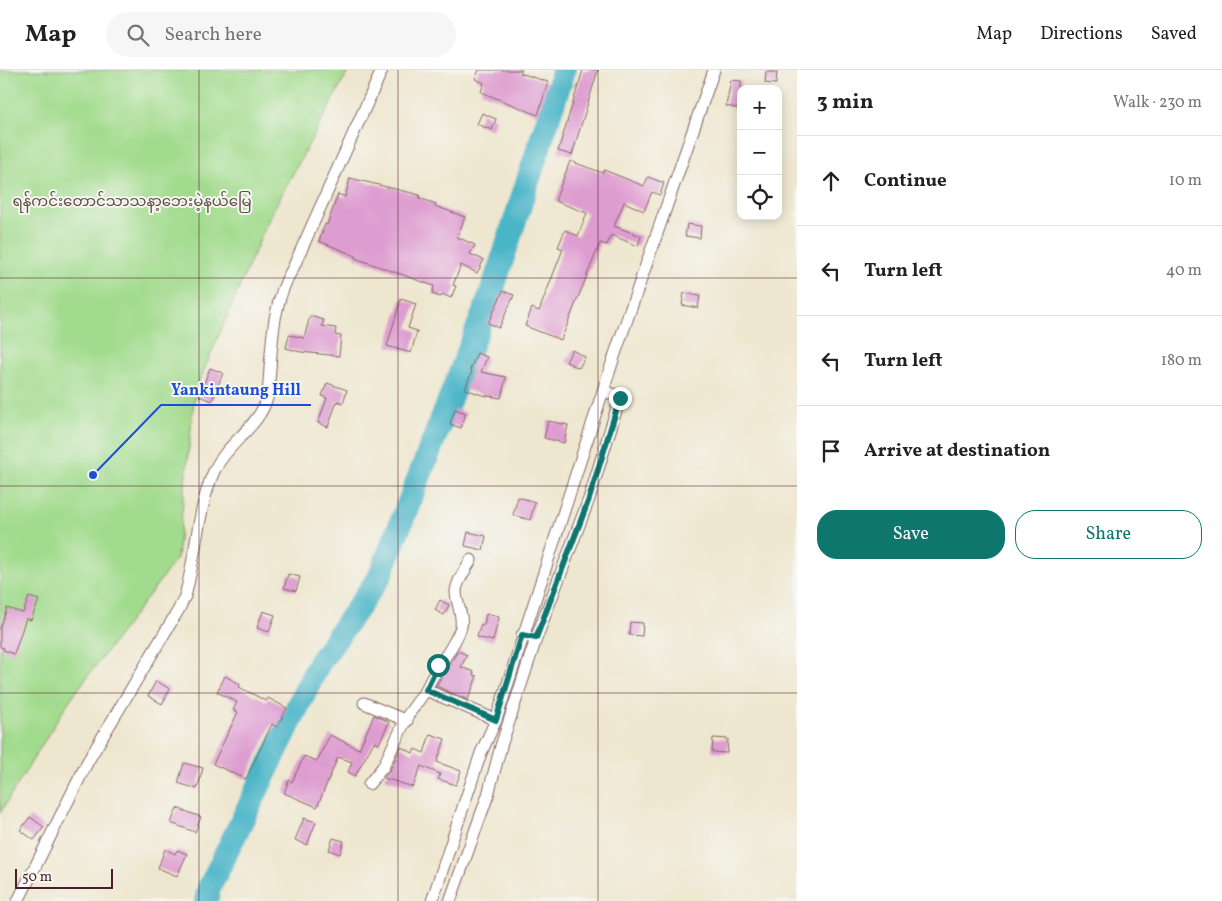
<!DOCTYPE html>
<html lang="en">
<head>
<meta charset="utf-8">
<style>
  body { margin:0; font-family:Vollkorn,"Noto Sans Myanmar",serif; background:#f6f6f6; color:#202124 }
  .controls { position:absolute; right:15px; top:15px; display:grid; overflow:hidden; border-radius:10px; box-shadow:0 2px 12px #0003 }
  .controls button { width:45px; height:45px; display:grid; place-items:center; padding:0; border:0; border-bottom:1px solid #e0e0e0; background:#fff; color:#202124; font:25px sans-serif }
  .scale { position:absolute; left:15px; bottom:12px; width:98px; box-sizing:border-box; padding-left:5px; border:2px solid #4a1f2b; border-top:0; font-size:14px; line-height:18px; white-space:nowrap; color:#4a1f2b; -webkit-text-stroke:4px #f6f6f2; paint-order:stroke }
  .stop { position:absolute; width:15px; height:15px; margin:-11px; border:4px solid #0f766e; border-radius:50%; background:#fff }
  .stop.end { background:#0f766e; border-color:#fff; box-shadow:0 1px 5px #0008 }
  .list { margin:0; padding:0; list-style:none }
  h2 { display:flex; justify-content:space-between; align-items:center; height:65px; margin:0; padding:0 20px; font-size:21px }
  h2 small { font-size:16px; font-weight:400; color:#757577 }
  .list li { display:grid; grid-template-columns:32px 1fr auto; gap:15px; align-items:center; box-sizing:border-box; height:90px; padding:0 20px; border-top:1px solid #e0e0e0 }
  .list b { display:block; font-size:19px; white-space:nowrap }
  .list em { font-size:16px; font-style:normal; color:#757577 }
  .actions { display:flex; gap:10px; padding:15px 20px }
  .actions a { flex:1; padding:11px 0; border:1px solid #0f766e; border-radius:20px; text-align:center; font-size:18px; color:#0f766e }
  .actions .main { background:#0f766e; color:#fff }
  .icon { flex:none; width:28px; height:28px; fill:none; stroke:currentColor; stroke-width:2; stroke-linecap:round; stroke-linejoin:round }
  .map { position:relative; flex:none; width:797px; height:831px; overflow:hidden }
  header { display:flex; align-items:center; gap:30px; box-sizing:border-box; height:70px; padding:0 25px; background:#fff; border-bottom:1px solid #e0e0e0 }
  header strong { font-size:24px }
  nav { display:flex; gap:28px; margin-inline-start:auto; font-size:18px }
  .search { width:350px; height:45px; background:#f6f6f6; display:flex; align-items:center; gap:12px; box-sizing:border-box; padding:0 18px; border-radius:28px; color:#757577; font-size:19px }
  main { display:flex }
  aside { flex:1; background:#fff }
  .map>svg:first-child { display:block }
</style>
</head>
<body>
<header>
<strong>Map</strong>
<div class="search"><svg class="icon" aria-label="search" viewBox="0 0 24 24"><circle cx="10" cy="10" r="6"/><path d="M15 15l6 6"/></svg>Search here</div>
<nav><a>Map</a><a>Directions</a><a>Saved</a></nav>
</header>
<main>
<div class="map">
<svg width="797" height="831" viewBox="0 0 797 831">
  <rect width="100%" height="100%" fill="#f6f6f2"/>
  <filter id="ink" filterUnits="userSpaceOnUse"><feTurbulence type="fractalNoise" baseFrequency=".02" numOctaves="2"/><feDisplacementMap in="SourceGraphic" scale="10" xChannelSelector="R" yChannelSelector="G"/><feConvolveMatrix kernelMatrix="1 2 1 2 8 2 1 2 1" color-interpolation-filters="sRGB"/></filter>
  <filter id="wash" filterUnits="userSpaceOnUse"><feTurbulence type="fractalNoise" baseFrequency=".0096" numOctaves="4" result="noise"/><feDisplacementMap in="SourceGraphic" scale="20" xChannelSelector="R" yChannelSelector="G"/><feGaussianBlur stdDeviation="1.12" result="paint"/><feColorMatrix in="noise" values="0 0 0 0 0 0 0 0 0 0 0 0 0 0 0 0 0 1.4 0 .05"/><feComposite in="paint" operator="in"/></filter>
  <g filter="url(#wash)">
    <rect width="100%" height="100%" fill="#eee6ce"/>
    <polygon fill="#a2db8d" stroke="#767d5c" points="0,0 349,0 270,146 195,321 177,488 69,631 0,743"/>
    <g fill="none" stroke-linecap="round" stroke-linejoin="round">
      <polyline stroke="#4bb5c8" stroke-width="24" points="206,831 209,818 319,593 380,506 490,227 564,0"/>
    </g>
    <g id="blocks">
      <g fill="#de9dd0">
        <polygon points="479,0 522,0 520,3 548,12 538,45 481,22 484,13 475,9"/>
        <polygon points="583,0 598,0 572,85 558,81"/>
        <polygon points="766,2 777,2 776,14 765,13"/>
        <polygon points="731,10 741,11 741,39 726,36"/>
        <polygon points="482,43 496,49 492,60 477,54"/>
        <polygon points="570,91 603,103 604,100 644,116 648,107 664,113 660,125 652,122 644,141 624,132 614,156 641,166 638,176 611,165 607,175 600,173 561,270 525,256 532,238 539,241 563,179 558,177 565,160 578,166 587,143 555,131"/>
        <polygon points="350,108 420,125 419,128 436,134 435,136 465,147 457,167 475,175 470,184 484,190 477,203 461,195 453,215 456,216 451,228 442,224 441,227 432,224 434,216 355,188 356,186 319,171 325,154 327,155 338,124 345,127"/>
        <polygon points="687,154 701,156 700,168 685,166"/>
        <polygon points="503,221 514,225 499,258 488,253"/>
        <polygon points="684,223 700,226 698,238 682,235"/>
        <polygon points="401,229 416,234 408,258 417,261 411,283 387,276"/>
        <polygon points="310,246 324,250 322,256 336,258 335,265 341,266 339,286 301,282 286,278 289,265 304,268"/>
        <polygon points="572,280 585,287 579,298 566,292"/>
        <polygon points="477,283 487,287 481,302 506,307 501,328 482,325 465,319 472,301 470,300"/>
        <polygon points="210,298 223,303 212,331 199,326"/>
        <polygon points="327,313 347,320 343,333 337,331 328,357 318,353 327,328 322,326"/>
        <polygon points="455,339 466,343 461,358 450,354"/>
        <polygon points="548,351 568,355 564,373 544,368"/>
        <polygon points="518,427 535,432 530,450 513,445"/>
        <polygon points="468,462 486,466 483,480 465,476"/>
        <polygon points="288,504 300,507 296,521 284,518"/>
        <polygon points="29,527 39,530 31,550 26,548 14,584 3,580 4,578 0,577 0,558 7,538 23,543"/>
        <polygon points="440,530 449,535 444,545 435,540"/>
        <polygon points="263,541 275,545 269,562 257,558"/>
        <polygon points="486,544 499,547 493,571 477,567 481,554 484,555"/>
        <polygon points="630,552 643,553 642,566 629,565"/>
        <polygon points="458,581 467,585 461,597 474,602 473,605 477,606 468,630 436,616"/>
        <polygon points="225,606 240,614 239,617 266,631 268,628 287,638 277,657 272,654 246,709 213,694 238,642 233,640 237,632 217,622"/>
        <polygon points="156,611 170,619 162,634 148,626"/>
        <polygon points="374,645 389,652 379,674 374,672 355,706 348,702 352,692 338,687 317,737 284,723 289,710 292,712 304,686 317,691 330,665 359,679"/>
        <polygon points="430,664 445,669 437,692 461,701 456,715 438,709 440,704 421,696 413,717 384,708 390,700 401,677 413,683 415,679 424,683"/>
        <polygon points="713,668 728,669 727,683 712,682"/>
        <polygon points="184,693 203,698 197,719 178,713"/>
        <polygon points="177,738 201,747 195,762 171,753"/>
        <polygon points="30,747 44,757 34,770 20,760"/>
        <polygon points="304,748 316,752 307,775 295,770"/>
        <polygon points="333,768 344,771 340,784 329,780"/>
        <polygon points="165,779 175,784 177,780 187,784 177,806 158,798"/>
      </g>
    </g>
  </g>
  <g filter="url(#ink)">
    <use href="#blocks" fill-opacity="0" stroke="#836564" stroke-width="1"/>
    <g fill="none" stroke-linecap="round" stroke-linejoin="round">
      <g stroke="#836564" stroke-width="13">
        <g id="street">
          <path d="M 471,490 C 466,499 457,510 456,521 C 456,534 465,548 460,560 C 452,581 435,598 426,620 L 496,650"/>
          <polyline points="536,569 589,429 620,328 619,326 603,321"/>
          <polyline points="364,633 407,651"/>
          <polyline points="369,714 383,697 408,645 426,620"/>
          <path d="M 18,831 L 88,691 L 179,539 L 185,526 C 196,487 198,435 215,399 C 229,371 260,357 268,325 C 272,282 270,236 293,198 L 382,0"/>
          <polyline points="432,831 481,683 496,650 615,284 714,0"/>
          <polyline points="450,831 488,725 501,676 536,569 522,565"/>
        </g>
      </g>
      <use href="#street" stroke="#fff" stroke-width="11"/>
    </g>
  </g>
  <g fill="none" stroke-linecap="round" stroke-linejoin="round" filter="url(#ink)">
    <polyline stroke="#0f766e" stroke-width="6" points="438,595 426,620 496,650 522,565 536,568 589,429 620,328"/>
  </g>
  <path fill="none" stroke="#4a1f2b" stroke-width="1" stroke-opacity="0.55" d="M 199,0 L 199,831M 398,0 L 398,831M 598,0 L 598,831M 0,208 L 797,208M 0,416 L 797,416M 0,623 L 797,623"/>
  <g text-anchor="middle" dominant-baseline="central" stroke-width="4" stroke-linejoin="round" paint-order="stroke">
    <g font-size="15" fill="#604e44" stroke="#f6f6f2">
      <text x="132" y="132">ရန်ကင်းတောင်သာသနာ့ဘေးမဲ့နယ်မြေ</text>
    </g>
  </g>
  <path fill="none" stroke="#1d4ed8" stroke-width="2" d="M93 405L161 335H311"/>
  <circle fill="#1d4ed8" stroke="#f6f6f2" stroke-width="2" cx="93" cy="405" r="5"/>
  <g font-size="16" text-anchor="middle" font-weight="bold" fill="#1d4ed8" stroke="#f6f6f2" stroke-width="4" stroke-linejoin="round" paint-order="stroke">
    <text x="236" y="325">Yankintaung Hill</text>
  </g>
</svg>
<div class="controls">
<button>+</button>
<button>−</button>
<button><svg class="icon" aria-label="locate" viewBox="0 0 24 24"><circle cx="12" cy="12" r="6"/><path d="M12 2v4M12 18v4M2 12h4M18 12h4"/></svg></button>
</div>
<div class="scale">50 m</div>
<div class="stop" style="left:438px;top:595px"></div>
<div class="stop end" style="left:620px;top:328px"></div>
</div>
<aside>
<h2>3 min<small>Walk · 230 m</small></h2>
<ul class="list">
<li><svg class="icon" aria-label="ahead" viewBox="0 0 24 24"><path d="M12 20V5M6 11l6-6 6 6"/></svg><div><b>Continue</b></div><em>10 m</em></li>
<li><svg class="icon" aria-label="left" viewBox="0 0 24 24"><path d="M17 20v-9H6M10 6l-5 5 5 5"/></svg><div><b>Turn left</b></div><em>40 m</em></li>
<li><svg class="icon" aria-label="left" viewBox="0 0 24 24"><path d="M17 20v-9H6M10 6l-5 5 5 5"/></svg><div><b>Turn left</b></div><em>180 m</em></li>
<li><svg class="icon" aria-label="arrive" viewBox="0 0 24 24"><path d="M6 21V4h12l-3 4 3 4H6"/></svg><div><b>Arrive at destination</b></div></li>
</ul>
<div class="actions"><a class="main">Save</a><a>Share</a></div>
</aside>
</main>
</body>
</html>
